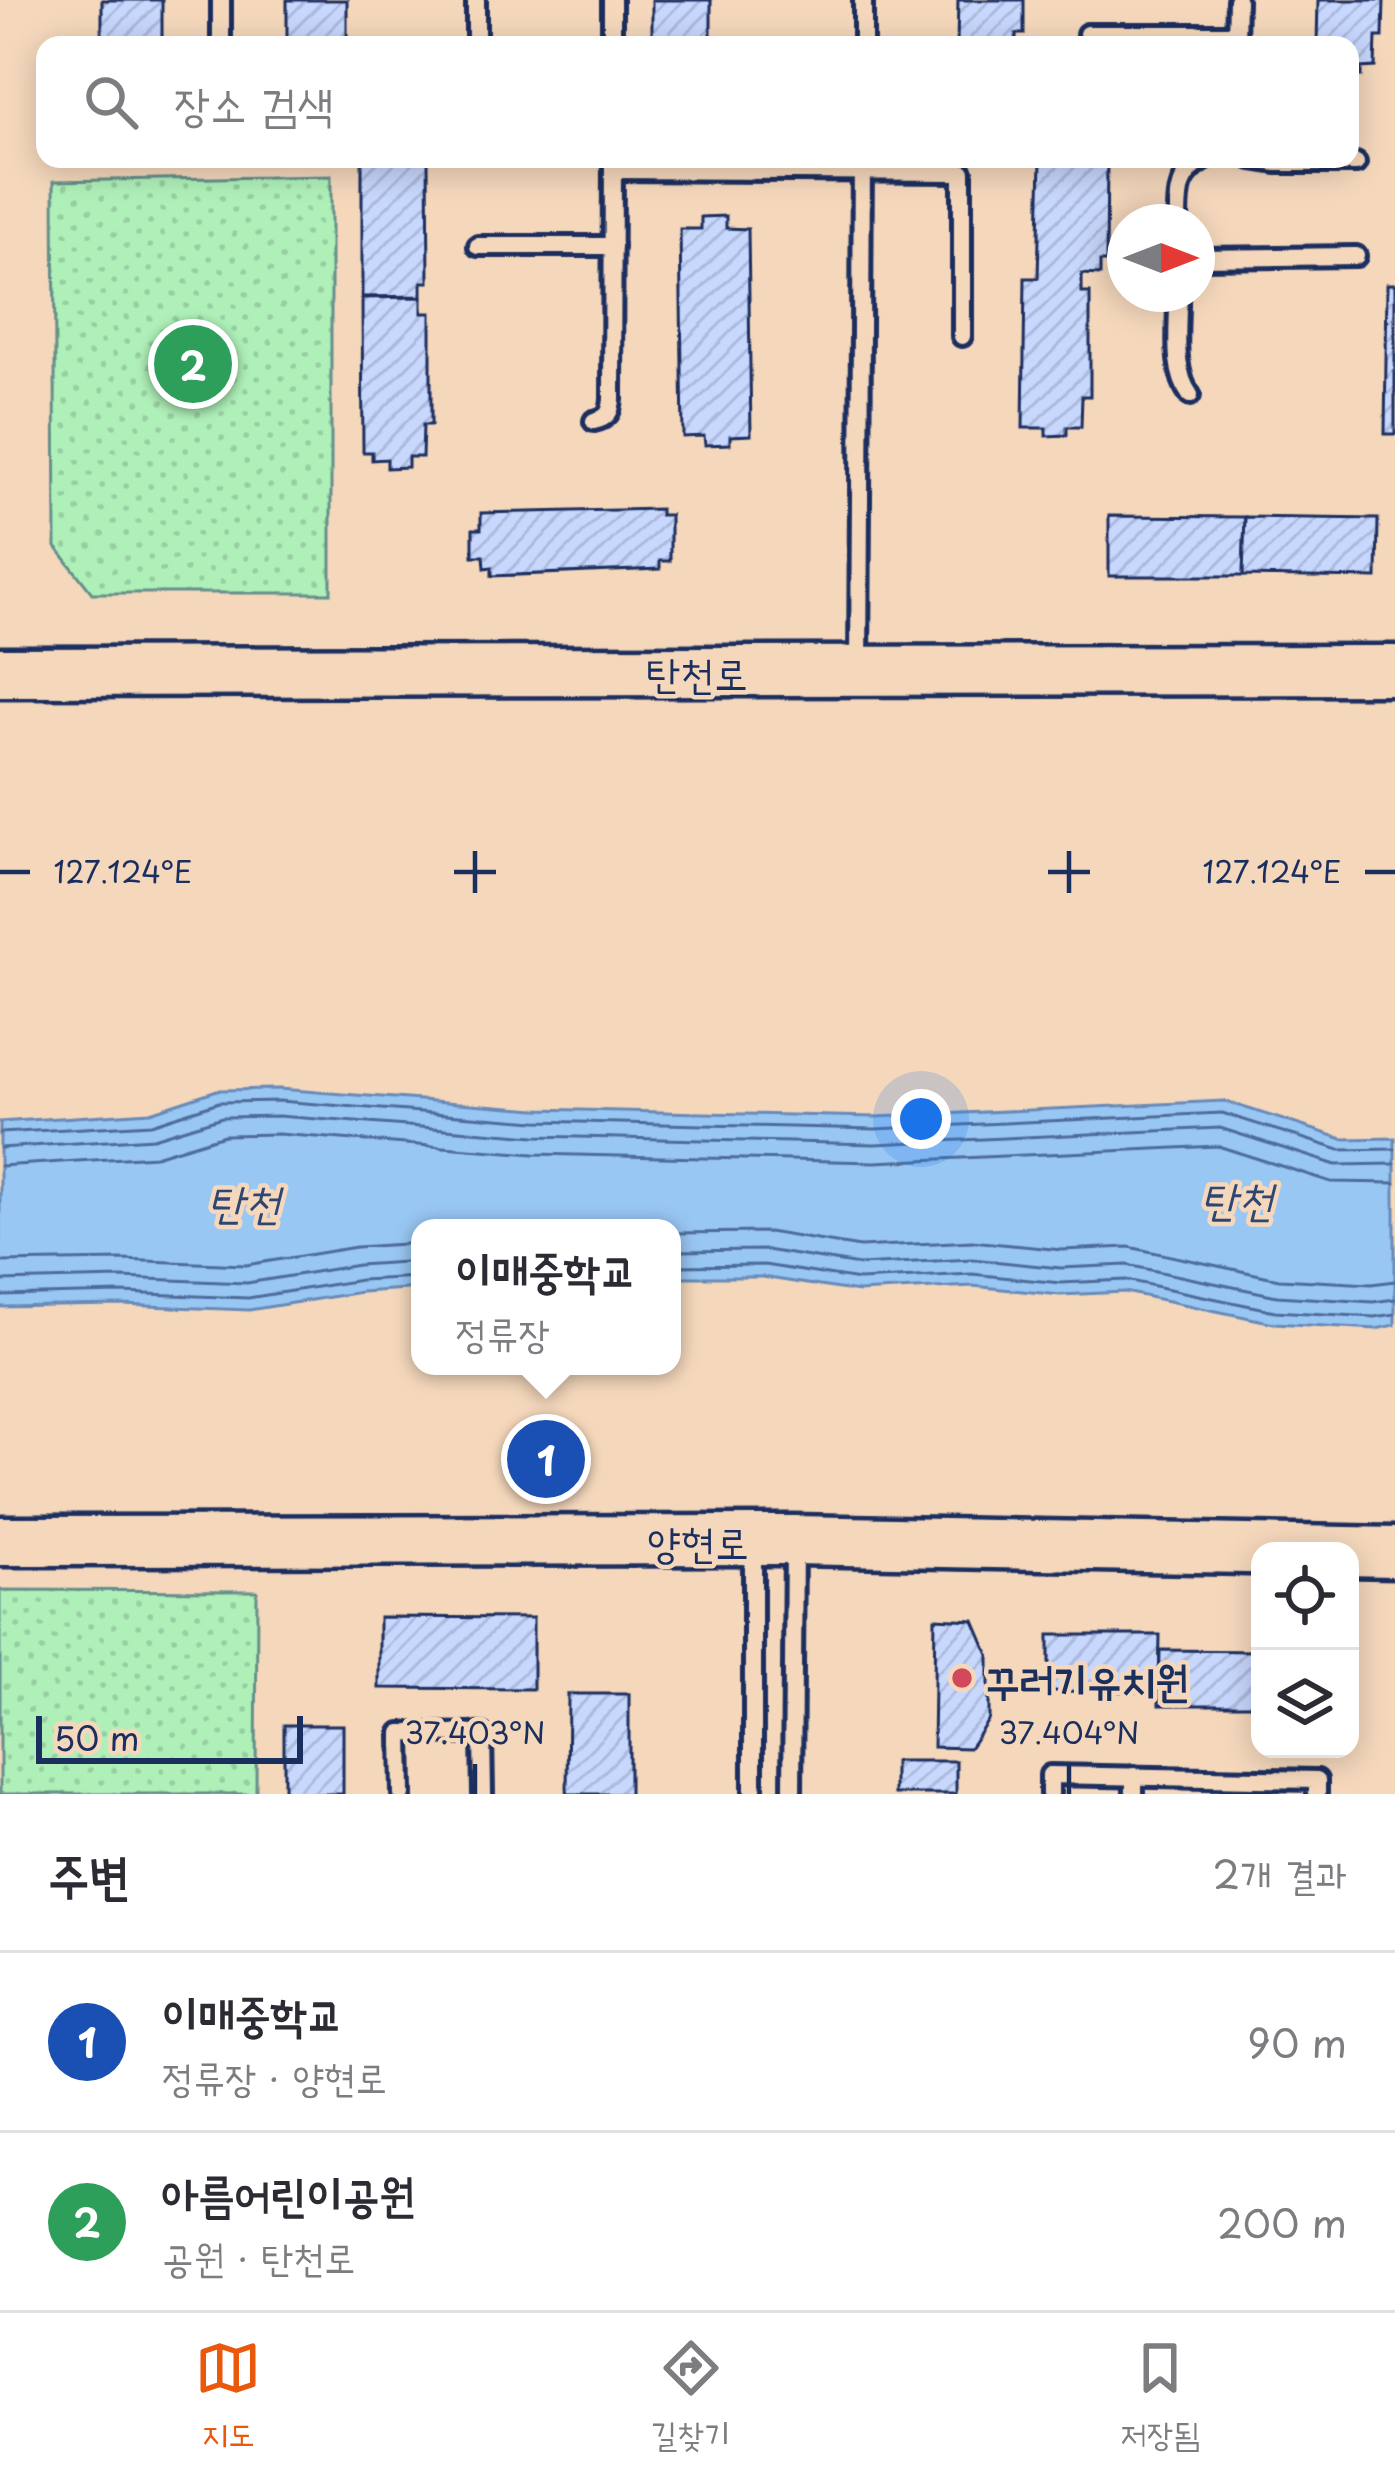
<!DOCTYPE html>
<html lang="ko">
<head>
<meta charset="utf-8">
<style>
  body { margin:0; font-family:"Playpen Sans","Poor Story",sans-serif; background:#f2f2f3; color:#2b2b33 }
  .controls { position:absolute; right:36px; bottom:36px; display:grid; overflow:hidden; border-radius:24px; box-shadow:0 6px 30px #0003 }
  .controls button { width:108px; height:108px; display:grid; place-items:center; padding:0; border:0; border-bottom:3px solid #e1e1e2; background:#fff; color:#2b2b33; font:60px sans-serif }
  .compass { position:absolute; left:1107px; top:204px; width:108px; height:108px; border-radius:50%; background:#fff; box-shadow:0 6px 30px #0003; rotate:90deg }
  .scale { position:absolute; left:36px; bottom:30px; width:267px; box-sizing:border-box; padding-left:12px; border:6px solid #1b2f5e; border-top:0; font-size:33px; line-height:42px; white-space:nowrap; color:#1b2f5e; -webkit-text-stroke:9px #f5d8bc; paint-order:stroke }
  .you { position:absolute; left:921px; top:1119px; width:42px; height:42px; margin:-30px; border:9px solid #fff; border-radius:50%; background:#1a73e8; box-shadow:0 0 0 18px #1a73e833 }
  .badge { display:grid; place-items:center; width:78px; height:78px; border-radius:50%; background:#ea580c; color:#fff; font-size:39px; font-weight:700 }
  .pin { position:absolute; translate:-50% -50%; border:6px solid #fff; box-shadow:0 3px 12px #0006 }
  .popup { position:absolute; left:411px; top:1219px; width:270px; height:156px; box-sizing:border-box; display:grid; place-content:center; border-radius:24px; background:#fff; filter:drop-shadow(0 3px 9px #0005); font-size:39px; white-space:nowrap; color:#7c7c81 }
  .popup b { font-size:45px; color:#2b2b33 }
  .popup::after { content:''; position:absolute; left:50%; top:100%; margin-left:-24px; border:24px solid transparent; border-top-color:#fff }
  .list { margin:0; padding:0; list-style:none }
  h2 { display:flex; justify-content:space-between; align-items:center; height:156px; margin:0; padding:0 48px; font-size:51px }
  h2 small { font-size:39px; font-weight:400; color:#7c7c81 }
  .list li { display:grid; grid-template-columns:78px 1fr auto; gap:36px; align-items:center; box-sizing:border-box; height:180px; padding:0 48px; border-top:3px solid #e1e1e2 }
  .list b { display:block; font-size:45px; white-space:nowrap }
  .list p { margin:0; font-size:39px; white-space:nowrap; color:#7c7c81 }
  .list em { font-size:39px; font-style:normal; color:#7c7c81 }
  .icon { flex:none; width:66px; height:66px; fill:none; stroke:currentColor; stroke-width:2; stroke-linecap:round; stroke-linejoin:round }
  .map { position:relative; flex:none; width:1395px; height:1794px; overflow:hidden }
  .search { position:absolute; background:#fff; box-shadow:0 6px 30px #0003; left:36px; right:36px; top:36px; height:132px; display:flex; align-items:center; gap:30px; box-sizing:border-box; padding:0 42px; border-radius:24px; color:#7c7c81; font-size:45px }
  .sheet { height:516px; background:#fff }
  nav { display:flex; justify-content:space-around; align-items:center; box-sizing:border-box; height:168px; border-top:3px solid #e1e1e2; background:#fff; font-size:33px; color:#7c7c81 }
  nav a { display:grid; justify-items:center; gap:6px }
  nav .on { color:#ea580c }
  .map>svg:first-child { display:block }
</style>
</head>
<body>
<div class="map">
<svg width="1395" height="1794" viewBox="0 0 1395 1794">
  <defs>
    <pattern id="park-dots" width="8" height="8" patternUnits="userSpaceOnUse" patternTransform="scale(3)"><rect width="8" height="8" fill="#aff0b8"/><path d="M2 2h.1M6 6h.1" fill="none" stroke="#96cea1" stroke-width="1.8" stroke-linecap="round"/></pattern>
    <pattern id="building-hatch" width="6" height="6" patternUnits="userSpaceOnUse" patternTransform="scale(3)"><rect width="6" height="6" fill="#c8d7fd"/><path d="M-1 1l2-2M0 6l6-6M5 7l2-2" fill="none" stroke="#abb9db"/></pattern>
  </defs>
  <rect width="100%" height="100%" fill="#f5d8bc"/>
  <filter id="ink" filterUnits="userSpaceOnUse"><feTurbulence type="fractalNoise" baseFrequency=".00833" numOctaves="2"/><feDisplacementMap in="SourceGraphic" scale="24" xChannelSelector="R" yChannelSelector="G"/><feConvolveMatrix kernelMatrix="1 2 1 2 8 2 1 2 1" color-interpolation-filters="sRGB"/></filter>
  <g filter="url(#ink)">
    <g fill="url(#park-dots)" stroke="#65908b" stroke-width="3">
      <polygon points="331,176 331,593 92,593 56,547 54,181"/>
      <polygon points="0,1590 257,1591 256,1794 0,1794"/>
    </g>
    <polygon fill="#99c7f4" stroke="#678ab8" stroke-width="3" points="279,1089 537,1109 876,1117 1224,1101 1343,1139 1395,1138 1395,1325 1376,1329 1274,1323 1125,1292 1060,1295 973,1286 858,1292 762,1277 672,1277 672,1228 420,1228 420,1288 361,1292 249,1310 121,1305 0,1307 0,1122 150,1112 217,1090"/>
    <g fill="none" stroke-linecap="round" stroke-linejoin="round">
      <g stroke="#4d6c9a" stroke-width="3">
        <polyline points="0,1133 151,1124 219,1102 279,1101 536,1121 875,1129 1222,1113 1340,1150 1395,1149"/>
        <polyline points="0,1148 153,1138 222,1117 278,1116 535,1136 875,1144 1220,1128 1336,1165 1395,1164"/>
        <polyline points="0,1166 155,1156 224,1135 278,1134 534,1154 875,1162 1218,1146 1331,1182 1395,1183"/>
        <polyline points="672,1233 768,1232 860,1247 972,1241 1062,1250 1129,1247 1279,1279 1371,1284 1395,1281"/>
        <polyline points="672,1251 766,1250 859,1265 972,1259 1061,1268 1127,1265 1277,1296 1373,1302 1395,1299"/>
        <polyline points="0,1262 121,1260 246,1265 356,1247 420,1243"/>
        <polyline points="672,1266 764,1265 859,1280 972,1274 1061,1283 1126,1280 1275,1311 1374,1317 1395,1314"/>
        <polyline points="0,1281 121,1278 247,1283 358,1265 420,1261"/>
        <polyline points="0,1296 121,1293 248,1298 360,1280 420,1277"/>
      </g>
    </g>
    <g fill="url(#building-hatch)" stroke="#1b2f5e" stroke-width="3">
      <rect x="102" y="0" width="60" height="45"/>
      <rect x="287" y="0" width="60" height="45"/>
      <rect x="652" y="0" width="59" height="45"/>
      <polygon points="958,0 1024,0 1024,34 1016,34 1016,45 957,45"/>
      <polygon points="1318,0 1384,0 1383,37 1376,37 1375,67 1361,68 1361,76 1350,76 1350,45 1317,45"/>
      <polygon points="362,159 428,159 429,282 422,282 422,296 362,297"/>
      <polygon points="1041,159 1107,159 1106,262 1100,262 1100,275 1082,274 1082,293 1090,293 1090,396 1082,396 1081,427 1067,427 1067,435 1046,436 1046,428 1023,428 1025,278 1038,278"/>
      <polygon points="726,216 726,228 748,229 751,435 730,436 730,444 705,445 704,436 683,437 680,229 701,229 701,217"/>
      <polygon points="1387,284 1395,284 1395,434 1385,434"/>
      <polygon points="422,297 422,313 431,313 431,425 423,425 422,457 408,457 408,467 387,468 387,459 372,460 372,452 363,452 362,298"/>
      <polygon points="660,509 660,515 670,515 670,561 660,561 660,569 492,576 492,567 485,568 484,556 473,556 473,529 481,529 481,513"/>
      <polygon points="1109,516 1245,517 1243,576 1109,576"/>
      <polygon points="1245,517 1378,519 1377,578 1243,576"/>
      <polygon points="379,1617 533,1618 533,1689 379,1688"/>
      <polygon points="935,1618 974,1620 989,1655 989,1719 969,1748 933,1747"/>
      <polygon points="1049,1635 1160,1635 1159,1692 1049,1691"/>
      <polygon points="1160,1650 1260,1651 1260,1705 1159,1705"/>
      <polygon points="568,1694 629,1694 629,1794 567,1794"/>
      <rect x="284" y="1725" width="59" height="69"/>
      <rect x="894" y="1761" width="62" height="33"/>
    </g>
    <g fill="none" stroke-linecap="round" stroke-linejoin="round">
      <g stroke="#1b2f5e" stroke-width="26">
        <g id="service">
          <polyline points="221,0 221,45"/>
          <polyline points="612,0 612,45"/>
          <polyline points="1087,34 1236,34"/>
          <polyline points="1236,41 1237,0"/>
          <polyline points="476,45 476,0"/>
          <polyline points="863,45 863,0"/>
          <polyline points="1252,159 1277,163 1356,163"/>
          <polyline points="613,170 962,172 962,336"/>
          <path d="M 1178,222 C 1178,192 1178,174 1206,159"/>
          <polyline points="478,246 613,246"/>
          <polyline points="1197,258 1356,256"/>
          <path d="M 1178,294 C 1179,325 1171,369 1190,395"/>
          <path d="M 594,421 C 608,418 611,412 612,399 L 613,160"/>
          <polyline points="859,670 862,159"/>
          <polyline points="753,1541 753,1794"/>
          <polyline points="402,1794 401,1733 482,1734 483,1794"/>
          <polyline points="792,1794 794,1543"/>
          <polyline points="1050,1794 1050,1775 1317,1780 1317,1794"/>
          <polyline points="1134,1794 1134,1776"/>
        </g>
      </g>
      <g stroke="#1b2f5e" stroke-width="57">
        <g id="secondary">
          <polyline points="0,672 1395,670"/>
          <polyline points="0,1541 794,1540 1395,1552"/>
        </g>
      </g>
      <use href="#service" stroke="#f5d8bc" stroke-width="16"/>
      <use href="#secondary" stroke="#f5d8bc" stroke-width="48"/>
    </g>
  </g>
  <path fill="none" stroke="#1b2f5e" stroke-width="4.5" d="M 475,851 L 475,893M 1069,851 L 1069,893M 0,872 L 30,872M 454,872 L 496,872M 1048,872 L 1090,872M 1365,872 L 1395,872M 475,1764 L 475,1794M 1069,1764 L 1069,1794"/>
  <circle fill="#d1495b" stroke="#f5d8bc" stroke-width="4.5" cx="962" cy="1678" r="12"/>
  <g text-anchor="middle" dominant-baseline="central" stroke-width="9" stroke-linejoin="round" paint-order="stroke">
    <g font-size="42" fill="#1b2f5e" stroke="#f5d8bc">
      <text x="697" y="671">탄천로</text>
      <text x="698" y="1540">양현로</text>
    </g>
    <g font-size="42" font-weight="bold" fill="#1b2f5e" stroke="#f5d8bc" text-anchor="start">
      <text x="986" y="1678">꾸러기유치원</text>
    </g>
    <g font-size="45" font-style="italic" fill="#2e4674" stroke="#f5d8bc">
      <text x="1237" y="1197">탄천</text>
      <text x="244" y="1200">탄천</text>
    </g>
  </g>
  <g font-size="30" text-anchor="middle" fill="#1b2f5e" stroke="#f5d8bc" stroke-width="9" stroke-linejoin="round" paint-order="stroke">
    <text x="1272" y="883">127.124°E</text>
    <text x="123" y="883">127.124°E</text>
    <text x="475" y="1744">37.403°N</text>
    <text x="1069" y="1744">37.404°N</text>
  </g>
</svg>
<div class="controls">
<button><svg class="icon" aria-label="locate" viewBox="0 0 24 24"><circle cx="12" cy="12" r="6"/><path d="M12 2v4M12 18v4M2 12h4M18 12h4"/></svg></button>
<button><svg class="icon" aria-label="layers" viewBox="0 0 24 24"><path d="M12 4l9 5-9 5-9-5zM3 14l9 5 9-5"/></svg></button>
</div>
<svg class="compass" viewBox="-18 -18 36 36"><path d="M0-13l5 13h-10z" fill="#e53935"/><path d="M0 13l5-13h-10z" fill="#7c7c81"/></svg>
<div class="scale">50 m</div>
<div class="you"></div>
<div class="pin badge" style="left:546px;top:1459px;background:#1a4fb4">1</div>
<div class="popup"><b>이매중학교</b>정류장</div>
<div class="pin badge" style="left:193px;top:364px;background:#2e9e5b">2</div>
<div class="search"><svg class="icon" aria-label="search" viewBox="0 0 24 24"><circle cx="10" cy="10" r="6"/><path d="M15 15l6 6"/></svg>장소 검색</div>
</div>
<section class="sheet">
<h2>주변<small>2개 결과</small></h2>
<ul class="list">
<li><span class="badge" style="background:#1a4fb4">1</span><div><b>이매중학교</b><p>정류장 · 양현로</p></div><em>90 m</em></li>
<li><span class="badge" style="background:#2e9e5b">2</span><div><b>아름어린이공원</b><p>공원 · 탄천로</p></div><em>200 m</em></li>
</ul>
</section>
<nav>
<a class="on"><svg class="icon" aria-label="map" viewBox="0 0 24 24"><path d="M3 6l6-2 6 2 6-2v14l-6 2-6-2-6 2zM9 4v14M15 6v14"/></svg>지도</a>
<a><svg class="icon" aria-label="directions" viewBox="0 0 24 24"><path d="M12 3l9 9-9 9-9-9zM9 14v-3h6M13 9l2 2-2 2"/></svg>길찾기</a>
<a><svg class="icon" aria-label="saved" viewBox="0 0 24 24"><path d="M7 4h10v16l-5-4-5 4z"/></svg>저장됨</a>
</nav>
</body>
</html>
